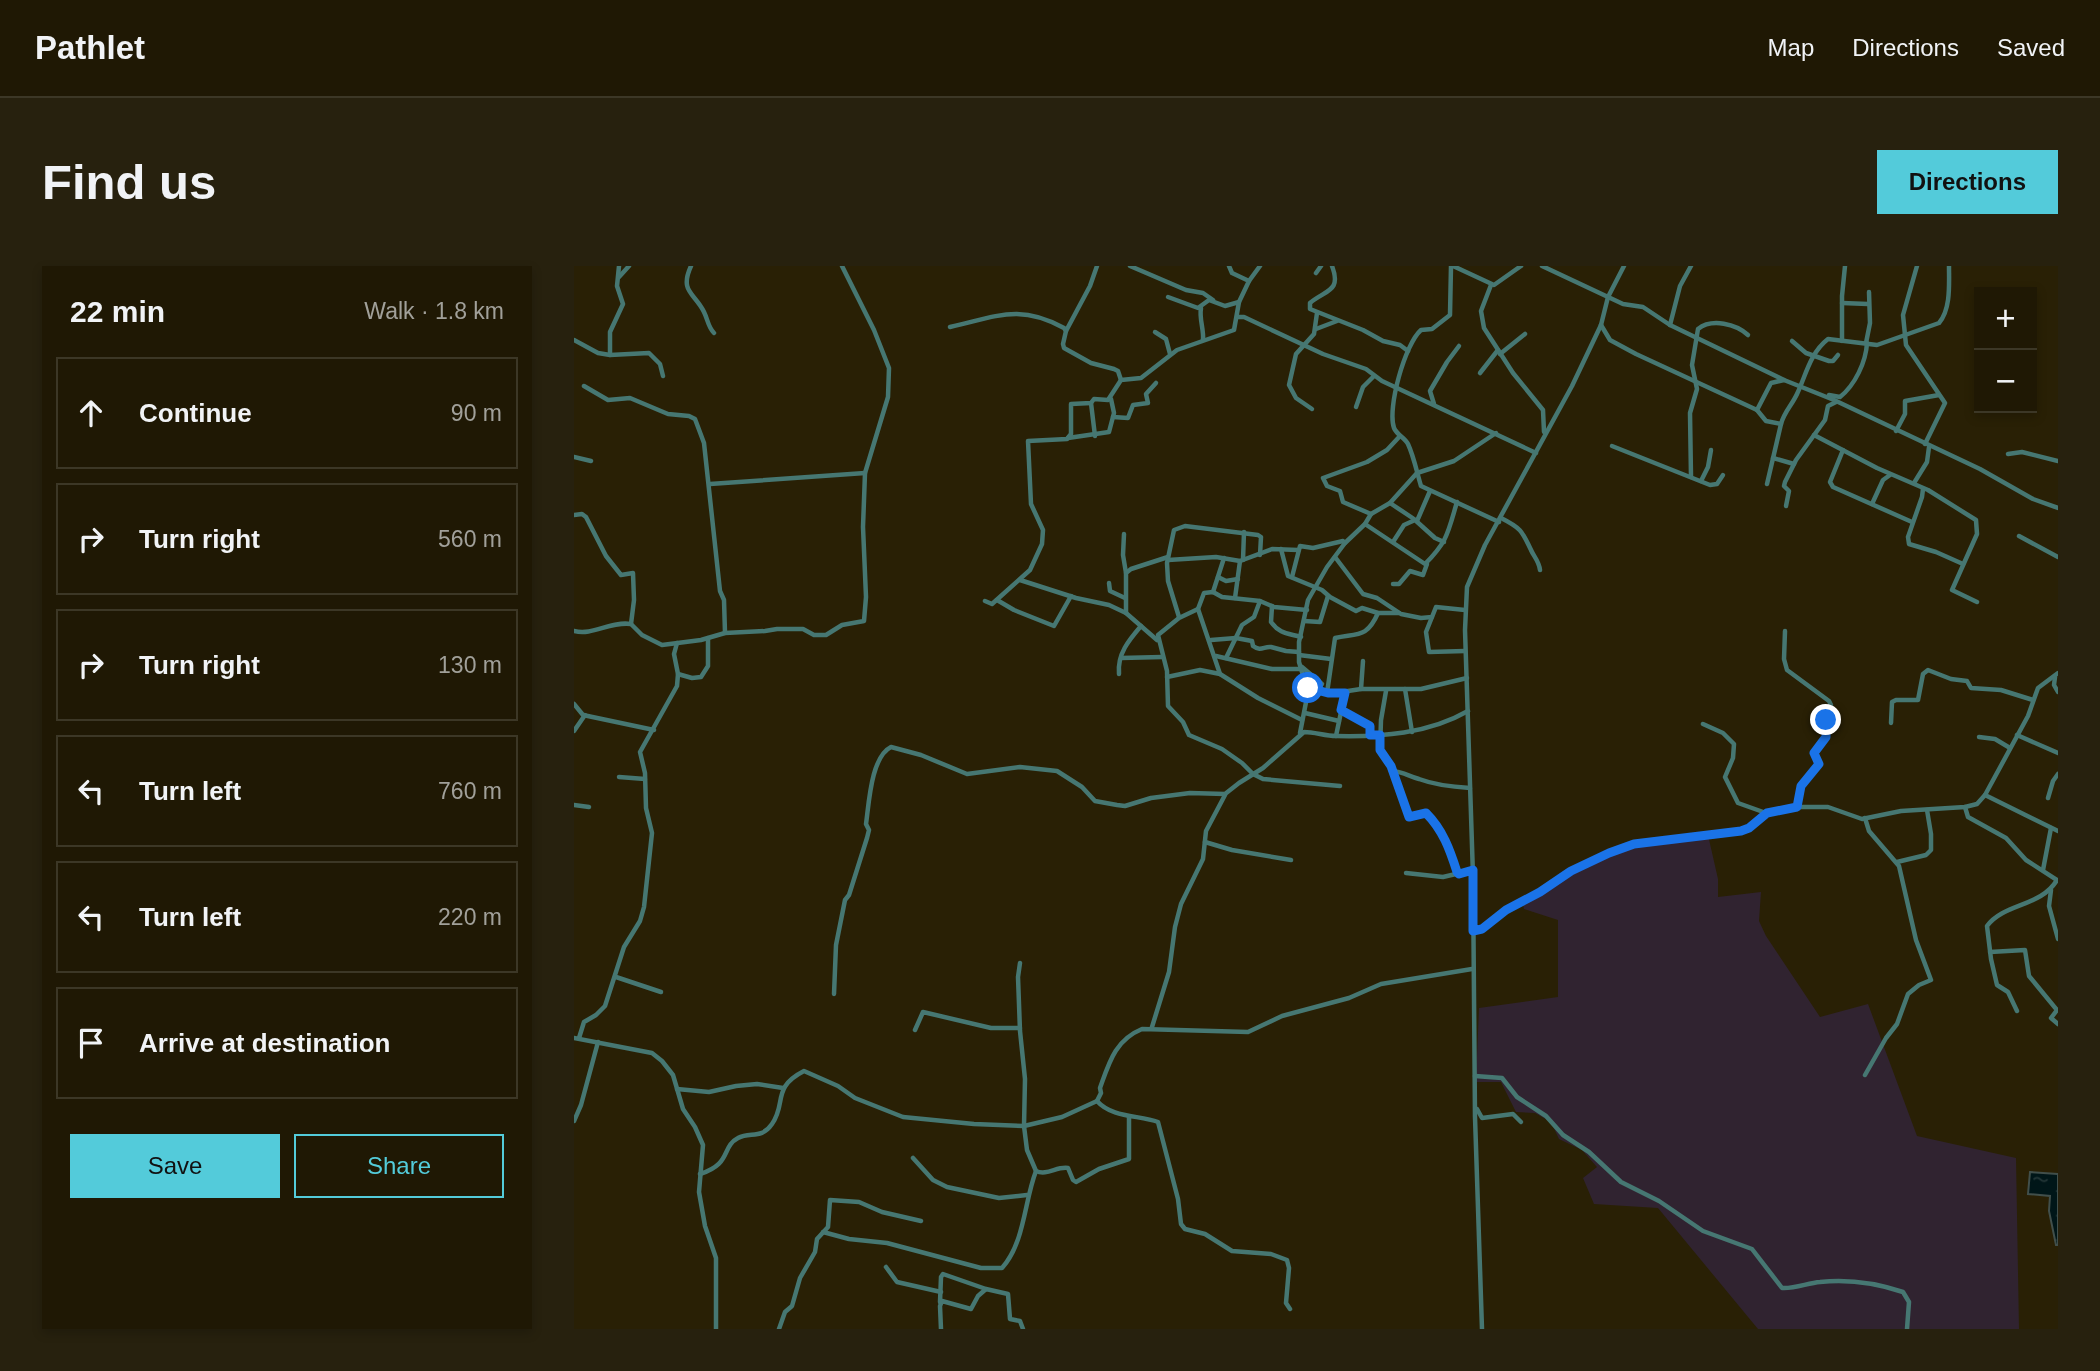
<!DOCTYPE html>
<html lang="en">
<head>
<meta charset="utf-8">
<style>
  body { margin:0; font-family:Arial,sans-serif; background:#27210e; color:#f1f3f6 }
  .controls { position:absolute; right:21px; top:21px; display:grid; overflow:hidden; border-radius:0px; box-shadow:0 4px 10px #0003 }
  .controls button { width:63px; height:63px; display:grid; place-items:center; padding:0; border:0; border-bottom:2px solid #3c3726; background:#1f1804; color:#f1f3f6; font:35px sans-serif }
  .stop { position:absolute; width:21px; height:21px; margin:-16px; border:5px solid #1a73e8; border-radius:50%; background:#fff }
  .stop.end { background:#1a73e8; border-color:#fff; box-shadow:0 2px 7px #0008 }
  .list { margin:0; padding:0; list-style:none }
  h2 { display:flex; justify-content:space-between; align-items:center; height:91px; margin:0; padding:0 28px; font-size:30px }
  h2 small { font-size:23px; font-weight:400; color:#a1a09a }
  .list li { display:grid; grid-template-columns:46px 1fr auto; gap:21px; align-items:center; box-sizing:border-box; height:112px; margin:0 14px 14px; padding:0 14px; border:2px solid #3c3726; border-radius:0px }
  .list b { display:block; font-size:26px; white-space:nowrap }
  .list em { font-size:23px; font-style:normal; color:#a1a09a }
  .actions { display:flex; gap:14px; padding:21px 28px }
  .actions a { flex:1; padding:16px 0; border:2px solid #53cbda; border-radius:0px; text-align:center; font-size:24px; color:#53cbda }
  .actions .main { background:#53cbda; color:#111 }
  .icon { flex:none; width:38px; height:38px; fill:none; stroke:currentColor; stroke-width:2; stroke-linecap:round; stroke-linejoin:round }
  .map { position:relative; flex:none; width:1484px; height:1063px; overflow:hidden; border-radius:0px }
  header { display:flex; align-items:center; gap:42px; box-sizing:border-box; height:98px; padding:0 35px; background:#1f1804; border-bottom:2px solid #3c3726 }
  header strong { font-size:33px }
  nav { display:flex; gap:38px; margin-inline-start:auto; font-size:24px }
  .intro { display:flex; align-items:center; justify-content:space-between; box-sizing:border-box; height:168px; padding:0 42px }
  h1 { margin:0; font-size:49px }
  .button { padding:18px 32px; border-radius:0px; background:#53cbda; color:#111; font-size:24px; font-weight:700 }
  main { display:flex; gap:42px; padding:0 42px }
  aside { flex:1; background:#1f1804; border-radius:0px; box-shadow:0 4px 10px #0003 }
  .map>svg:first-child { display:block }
</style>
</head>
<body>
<header>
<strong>Pathlet</strong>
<nav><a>Map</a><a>Directions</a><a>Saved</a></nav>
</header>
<div class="intro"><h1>Find us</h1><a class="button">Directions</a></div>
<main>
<aside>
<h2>22 min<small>Walk · 1.8 km</small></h2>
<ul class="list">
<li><svg class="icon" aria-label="ahead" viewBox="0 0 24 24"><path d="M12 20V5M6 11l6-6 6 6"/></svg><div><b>Continue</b></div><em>90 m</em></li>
<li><svg class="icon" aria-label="right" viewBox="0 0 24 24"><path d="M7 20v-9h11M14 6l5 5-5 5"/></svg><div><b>Turn right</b></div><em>560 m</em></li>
<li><svg class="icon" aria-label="right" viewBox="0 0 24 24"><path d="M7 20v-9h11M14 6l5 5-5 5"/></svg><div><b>Turn right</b></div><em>130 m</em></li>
<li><svg class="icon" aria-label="left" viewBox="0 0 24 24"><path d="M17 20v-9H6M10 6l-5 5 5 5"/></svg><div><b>Turn left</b></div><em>760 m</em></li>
<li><svg class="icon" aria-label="left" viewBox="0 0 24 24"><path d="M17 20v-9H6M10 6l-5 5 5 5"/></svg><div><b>Turn left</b></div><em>220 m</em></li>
<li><svg class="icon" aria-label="arrive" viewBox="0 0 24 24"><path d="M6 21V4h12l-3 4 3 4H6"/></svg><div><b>Arrive at destination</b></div></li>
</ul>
<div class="actions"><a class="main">Save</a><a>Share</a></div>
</aside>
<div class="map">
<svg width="1484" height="1063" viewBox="0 0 1484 1063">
  <defs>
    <pattern id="water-ripples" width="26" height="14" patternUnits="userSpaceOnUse" patternTransform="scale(1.75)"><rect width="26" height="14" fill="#001618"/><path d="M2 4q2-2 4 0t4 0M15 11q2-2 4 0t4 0" fill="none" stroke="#243738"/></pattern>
  </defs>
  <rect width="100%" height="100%" fill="#292005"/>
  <polygon fill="#302330" points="1134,569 1144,613 1144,631 1187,626 1185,655 1192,670 1246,751 1294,738 1343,870 1442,892 1445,1063 1184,1063 1084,942 1020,938 1009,912 1023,901 1008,884 985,873 977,856 961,847 942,846 927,816 902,816 905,742 984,731 984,654 950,643 948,635 979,617 1000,602 1050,580"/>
  <polygon fill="url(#water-ripples)" stroke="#414f4b" stroke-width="2" points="1456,906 1484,908 1484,979 1482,979 1475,945 1476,930 1454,928"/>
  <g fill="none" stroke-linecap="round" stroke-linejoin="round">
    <g stroke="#467772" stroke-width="4.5">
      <path d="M 117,0 C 105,26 121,27 130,46 C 134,54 134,61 140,67"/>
      <polyline points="556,0 612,24 629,27 639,34"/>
      <path d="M 758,0 C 768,26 751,24 736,37 L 736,43 L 789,64 L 809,75 L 826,79 L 834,85"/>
      <path d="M 877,0 L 876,49 L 858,63 L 847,64 C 831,78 813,142 820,162 C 823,169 831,172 834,178 C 840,191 843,207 847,220 L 925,256"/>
      <polyline points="879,0 920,19 947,0"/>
      <polyline points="968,0 1049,38 1069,41 1096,59 1210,114 1260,134 1406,203 1459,233 1484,242"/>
      <polyline points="1343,0 1329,49 1332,79 1371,137 1351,178"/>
      <polyline points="742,7 747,0"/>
      <polyline points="45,11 55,0"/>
      <polyline points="675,15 686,0"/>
      <polyline points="917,19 907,45 910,62 939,107 969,144 970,166"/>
      <polyline points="594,31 624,42 635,34 651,40 665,36"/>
      <polyline points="1268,37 1294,38"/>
      <path d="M 627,42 C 625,53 630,63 629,74"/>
      <polyline points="663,51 670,51 749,88 792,103 808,115 962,187"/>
      <polyline points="1027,59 1036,74 1062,88 1183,144 1192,155 1207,158 1193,218"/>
      <polyline points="1096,59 1106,20 1117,0"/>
      <path d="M 376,61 C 422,51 445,37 490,62 L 492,65 L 489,78 L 490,82 L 517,97 L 540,103 L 544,105 L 547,114"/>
      <polyline points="742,63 763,55"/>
      <polyline points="492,65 516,20 523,0"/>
      <polyline points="581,66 592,73 596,88"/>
      <polyline points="0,74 24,87 36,89 75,87 86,98 89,110"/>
      <polyline points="1218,75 1232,87 1255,95 1259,95 1264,89"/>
      <polyline points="1268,75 1268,30 1271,0"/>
      <polyline points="1292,77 1296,57 1295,26"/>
      <polyline points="926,88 951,68"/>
      <polyline points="36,89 36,66 49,38 43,20 45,0"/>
      <polyline points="906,107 924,84"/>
      <polyline points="10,120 34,134 56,132 94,148 115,150 121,153 130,177 146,325 150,334 151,367"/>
      <path d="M 1255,129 L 1266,131 C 1281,119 1292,96 1293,77"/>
      <polyline points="517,137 521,170"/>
      <polyline points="860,138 856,125 873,96 885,80"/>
      <polyline points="782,141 789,121 800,110"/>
      <polyline points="738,143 722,132 715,119 722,88 740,68 743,47"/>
      <polyline points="1183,144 1197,117 1210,114"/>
      <polyline points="539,151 554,152 559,139 574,137 572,128 582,117"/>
      <path d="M 1207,158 C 1210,146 1218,139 1223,128 C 1232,109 1236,87 1254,73 L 1303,79 L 1365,57 C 1377,43 1375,18 1375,0"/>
      <polyline points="1322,165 1331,148 1331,135 1365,129"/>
      <polyline points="1240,169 1303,202 1354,224 1402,254 1403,268 1378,324 1403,336"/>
      <polyline points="494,172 535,166 540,147 537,133"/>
      <polyline points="1038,180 1136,219 1143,218 1149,209"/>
      <polyline points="1269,184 1256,216 1259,221 1338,256"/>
      <polyline points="1434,188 1448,186 1484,195"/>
      <polyline points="0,191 17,195"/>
      <polyline points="1199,192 1220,198"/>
      <path d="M 1117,211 L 1116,147 L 1123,123 L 1118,99 L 1124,63 C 1138,52 1162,58 1174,69"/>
      <polyline points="1127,215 1134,201 1137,184"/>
      <polyline points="1340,217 1353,196 1355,181"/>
      <polyline points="136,218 291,207"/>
      <polyline points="1349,223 1348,231 1334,271 1335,278 1362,286 1389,298"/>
      <polyline points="816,237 840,253"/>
      <polyline points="1298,238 1309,214 1316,209"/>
      <polyline points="1212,240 1215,225 1210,220 1211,216 1222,194 1251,154 1254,140 1262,136"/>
      <polyline points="797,248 769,236 766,225 753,220 749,212 793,196 813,184 826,170"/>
      <polyline points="0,249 8,248 12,251 32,290 47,309 59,307 60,334 57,358"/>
      <path d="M 927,252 C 947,262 948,265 957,284 C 960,291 965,295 966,304"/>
      <polyline points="843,255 856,225"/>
      <path d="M 791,258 L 851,298 C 874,275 874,266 883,236"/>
      <polyline points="550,268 549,289 552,307"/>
      <polyline points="1445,270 1484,291"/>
      <polyline points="819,276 830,259 841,254 861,272 870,276"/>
      <polyline points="707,283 714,310 748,324 756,331 782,345 788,342 804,347 825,347"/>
      <polyline points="761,291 789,328 803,332 827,348 847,352 858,351 862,341 891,344"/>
      <polyline points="594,294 642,291 666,295 698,283 724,284"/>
      <polyline points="669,294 670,266"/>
      <polyline points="644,311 652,315 664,313"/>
      <polyline points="718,311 726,280 739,282 769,275 771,277"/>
      <polyline points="446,314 502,332 535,339 552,347 583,374"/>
      <polyline points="535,317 536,325 551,332"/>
      <polyline points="819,318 825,318 836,305 849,309 853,298"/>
      <polyline points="639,326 650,292"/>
      <polyline points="661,332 666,295"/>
      <polyline points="423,334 440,344 480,360 497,330"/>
      <polyline points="411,335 418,338 456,304 468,278 469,264 457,238 454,175 493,173 497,168 497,138 517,137 520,133 534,134 547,114 567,112 603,84 660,64 665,36 675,15 658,7 655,0"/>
      <path d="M 698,340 L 697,356 C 706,368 713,367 727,371"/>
      <polyline points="624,343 646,408 684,432 728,454"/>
      <polyline points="733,344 700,341 686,335 648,331 639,326 630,327 624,343 605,352 584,369 593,405 594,440 609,456 615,469 648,483 668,497 679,508 689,513 766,520"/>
      <polyline points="552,347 552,307 557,303 594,291"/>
      <polyline points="605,351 594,315 593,297 600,264 611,260 684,269 687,271 686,289"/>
      <polyline points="858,351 852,366 855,386 891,385"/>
      <polyline points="730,355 746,356 754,330"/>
      <path d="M 0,365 C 19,370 36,355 57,358 L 68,369 L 88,379 L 127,374 L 151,367 L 191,365 L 203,363 L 229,363 L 240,369 L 252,369 L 268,359 L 290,355 L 292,331 L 289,261 L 291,207 L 314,131 L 315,102 L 300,64 L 268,0"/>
      <polyline points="1211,365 1210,393 1213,404 1255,435 1257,439 1252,454 1252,471 1240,487 1245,498 1227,520 1223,541"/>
      <path d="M 637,374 L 662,372 L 678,375 L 679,380 C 687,386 690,380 697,381 L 712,385 L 725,386"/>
      <polyline points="725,389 757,393"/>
      <polyline points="642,390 698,403 727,403"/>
      <polyline points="547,392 588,391"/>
      <polyline points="652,392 668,359 680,351 686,335"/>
      <polyline points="728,401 748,418"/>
      <polyline points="104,408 118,412 127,411 134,400 134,372"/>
      <path d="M 545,408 C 543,388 555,374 567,360"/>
      <polyline points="593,411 626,404 646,408"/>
      <polyline points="1481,411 1480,419 1484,426"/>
      <polyline points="787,423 789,395"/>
      <polyline points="831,423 838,466"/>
      <polyline points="734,424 739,423 761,427 787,423 847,423 893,412"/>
      <polyline points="812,425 807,454 806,484 817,500 834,550 837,551 847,547 855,550 867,567 879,590 885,609"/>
      <path d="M 753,427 L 761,372 C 784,367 793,372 804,347"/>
      <polyline points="0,438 9,449 80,464"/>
      <polyline points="767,444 790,455 796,462 796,469"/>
      <polyline points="731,447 765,455"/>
      <polyline points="1317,457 1318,436 1322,434 1344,434 1349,408 1354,404 1377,413 1393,415 1397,422 1427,424 1459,434"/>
      <polyline points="1129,458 1149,467 1160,478 1159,492 1151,511 1164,537 1192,547"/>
      <polyline points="0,465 11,449"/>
      <polyline points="726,467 734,426 725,396 725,376 734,334 753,301 771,277 791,258 797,248 816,237 843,207 880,195 922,167"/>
      <polyline points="1443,469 1484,487"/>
      <polyline points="762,470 771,427"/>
      <polyline points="1405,471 1421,473 1436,482"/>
      <path d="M 818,505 C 830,506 834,510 845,513 C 861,519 879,521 896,522"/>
      <polyline points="45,511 71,513"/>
      <polyline points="1411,529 1484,565"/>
      <polyline points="1474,532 1479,515 1484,508"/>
      <polyline points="0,539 15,541"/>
      <polyline points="1391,541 1394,551 1432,572 1452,594 1483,614"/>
      <polyline points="1291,552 1295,565 1325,600 1342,674 1357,714 1345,719 1334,728 1323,758 1312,772 1291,809"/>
      <polyline points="631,576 658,584 717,594"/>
      <polyline points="1323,596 1352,589 1357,584 1357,568 1353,544"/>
      <polyline points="1469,604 1477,562"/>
      <polyline points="832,607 869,611 899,604"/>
      <polyline points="1477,624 1475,640 1484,673"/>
      <polyline points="899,665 908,663 932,644 966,626 1016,595 1035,587 1060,578 1167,564 1175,562 1193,547 1223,541 1254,541 1288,553 1327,545 1391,541 1403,538 1411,529 1454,450 1464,422 1484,407"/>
      <polyline points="1416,686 1451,684 1455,710 1483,744"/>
      <path d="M 446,697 L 444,711 L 446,765 L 451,813 L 450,860 L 453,884 L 462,905 C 473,910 483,900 494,902 L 499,914 L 502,916 L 525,903 L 555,893 L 555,851"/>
      <polyline points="42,711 87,726"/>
      <path d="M 260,728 L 262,679 L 271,634 L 275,629 L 293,572 L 295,564 L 292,558 C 295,537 297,491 317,481 L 347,489 L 393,508 L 446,501 L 483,505 L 508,521 L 521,535 L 543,539 L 551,540 L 577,532 L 616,527 L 651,528 L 665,517 L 689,502 L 730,466 C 741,466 751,470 762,470 C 807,471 854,468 894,445"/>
      <polyline points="1483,744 1477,752 1484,758"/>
      <path d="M 1443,745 L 1434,726 L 1423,719 L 1417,693 L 1413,660 C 1430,637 1467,641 1483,614"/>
      <polyline points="578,761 595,706 601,661 607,638 629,593 632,565 651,529"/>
      <polyline points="341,764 349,746 417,762 446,762"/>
      <polyline points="0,772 78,787 88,795 99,809 109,843 121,861 129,879 125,926 131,960 142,992 142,1063"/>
      <polyline points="5,772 10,756 22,749 31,740 50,681 66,655 70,641 78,567 72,542 71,507 66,486 103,420 104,408 100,388 103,377"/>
      <path d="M 901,810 L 928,812 L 943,831 L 972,850 L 989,869 L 1015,886 L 1047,916 L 1085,935 L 1129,965 L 1178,983 L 1208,1022 C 1220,1023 1234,1017 1246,1016 C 1274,1013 1302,1017 1329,1026 L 1335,1036 L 1333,1063"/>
      <polyline points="103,823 135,826 162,820 183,818 209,822"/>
      <path d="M 523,835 C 538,852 565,849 584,856 L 604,933 L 607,958 L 611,963 L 631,968 L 658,985 L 697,988 L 713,994 L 715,1002 L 712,1037 L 716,1043"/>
      <polyline points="903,843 908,852 939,848 947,856"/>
      <polyline points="0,855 7,839 24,776"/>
      <polyline points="339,892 359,914 373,921 425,932 453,929"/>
      <path d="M 126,908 C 158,898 147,881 164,872 C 176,865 187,874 198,858 C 213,837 197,822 230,805 L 264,820 L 281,832 L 329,851 L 400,858 L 450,860 L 488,851 L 523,835 L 527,827 L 526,822 C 535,797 541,774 568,763 L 674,766 L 708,750 L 775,732 L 807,718 L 898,703"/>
      <path d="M 249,966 L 275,973 L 313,977 L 407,1002 L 428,1002 C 451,976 450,936 462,905"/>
      <polyline points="312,1001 323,1016 367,1026"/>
      <polyline points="366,1036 367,1011 369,1008 412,1023"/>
      <polyline points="205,1063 211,1046 218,1040 226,1012 241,986 243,973 254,961 256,934 285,936 308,946 347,955"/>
      <polyline points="367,1063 366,1040 368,1035 397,1043 404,1030 412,1023 434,1028 436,1053 446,1055 449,1063"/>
      <polyline points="908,1063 901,851 899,610 891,364 893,321 911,279 998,120 1027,59 1034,31 1050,0"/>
    </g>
  </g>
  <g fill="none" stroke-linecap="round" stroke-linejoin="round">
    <path stroke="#1a73e8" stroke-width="9" d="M 734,422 L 734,424 L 739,423 L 754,427 L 771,427 L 767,444 L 796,460 L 796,469 L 806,469 L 806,484 L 817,500 L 835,551 L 852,547 C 869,564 876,584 883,606 L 885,608 L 899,604 L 899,665 L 908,663 L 932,644 L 966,626 L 997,605 L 1035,587 L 1060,578 L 1167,565 L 1175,562 L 1193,547 L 1223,541 L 1227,520 L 1245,498 L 1240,487 L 1252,471 L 1252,454"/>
  </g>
</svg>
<div class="controls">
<button>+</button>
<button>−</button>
</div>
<div class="stop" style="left:734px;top:422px"></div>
<div class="stop end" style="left:1252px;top:454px"></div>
</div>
</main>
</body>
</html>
